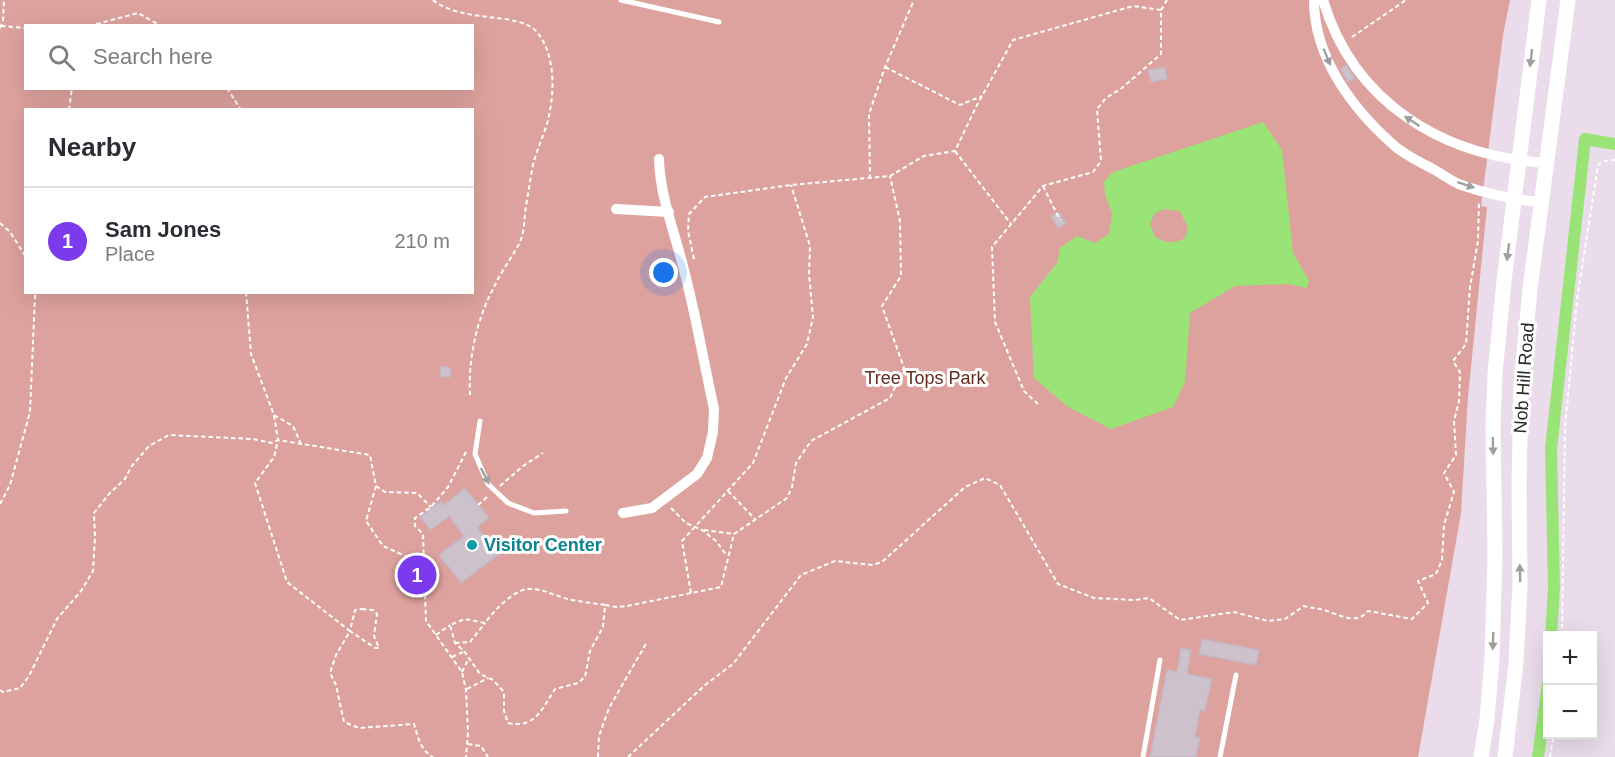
<!DOCTYPE html>
<html lang="en">
<head>
<meta charset="utf-8">
<style>
  body { margin:0; font-family:Arial,sans-serif; background:#f2f2f3; color:#2b2b33 }
  .controls { position:absolute; right:18px; bottom:18px; display:grid; overflow:hidden; border-radius:0px; box-shadow:0 6px 24px #0002 }
  .controls button { width:54px; height:54px; display:grid; place-items:center; padding:0; border:0; border-bottom:2px solid #e1e1e2; background:#fff; color:#2b2b33; font:30px sans-serif }
  .you { position:absolute; left:664px; top:273px; width:21px; height:21px; margin:-15px; border:4px solid #fff; border-radius:50%; background:#1a73e8; box-shadow:0 0 0 9px #1a73e833 }
  .badge { display:grid; place-items:center; width:39px; height:39px; border-radius:50%; background:#7c3aed; color:#fff; font-size:20px; font-weight:700 }
  .pin { position:absolute; translate:-50% -50%; border:3px solid #fff; box-shadow:0 2px 6px #0006 }
  .list { margin:0; padding:0; list-style:none }
  h2 { display:flex; justify-content:space-between; align-items:center; height:78px; margin:0; padding:0 24px; font-size:26px }
  h2 small { font-size:20px; font-weight:400; color:#7c7c81 }
  .list li { display:grid; grid-template-columns:39px 1fr auto; gap:18px; align-items:center; box-sizing:border-box; height:108px; padding:0 24px; border-top:2px solid #e1e1e2 }
  .list b { display:block; font-size:22px; white-space:nowrap }
  .list p { margin:0; font-size:20px; white-space:nowrap; color:#7c7c81 }
  .list em { font-size:20px; font-style:normal; color:#7c7c81 }
  .icon { flex:none; width:33px; height:33px; fill:none; stroke:currentColor; stroke-width:2; stroke-linecap:round; stroke-linejoin:round }
  .map { position:relative; flex:none; width:1615px; height:757px; overflow:hidden }
  .search { position:absolute; background:#fff; box-shadow:0 6px 24px #0002; left:24px; top:24px; width:450px; height:66px; display:flex; align-items:center; gap:15px; box-sizing:border-box; padding:0 21px; border-radius:0px; color:#7c7c81; font-size:22px }
  .panel { position:absolute; background:#fff; box-shadow:0 6px 24px #0002; left:24px; top:108px; width:450px; height:186px; border-radius:0px }
  .map>svg:first-child { display:block }
</style>
</head>
<body>
<div class="map">
<svg width="1615" height="757" viewBox="0 0 1615 757">
  <rect width="100%" height="100%" fill="#eadcea"/>
  <path fill="#dda29d" fill-rule="evenodd" d="M 0,0 L 1510,0 L 1503,35 L 1481,206 L 1487,207 L 1468,397 L 1461,513 L 1418,757 L 0,757 ZM 26,26 L 472,26 L 472,88 L 26,88 ZM 26,110 L 472,110 L 472,292 L 26,292 Z"/>
  <path fill="#9ae477" fill-rule="evenodd" d="M 1263,122 L 1282,150 L 1293,253 L 1309,281 L 1307,288 L 1288,284 L 1235,286 L 1190,313 L 1185,382 L 1173,407 L 1111,429 L 1068,407 L 1034,378 L 1030,297 L 1057,263 L 1060,248 L 1077,236 L 1095,243 L 1109,234 L 1112,213 L 1105,195 L 1104,182 L 1113,172 ZM 1164,209 L 1180,211 L 1188,228 L 1185,238 C 1173,244 1167,244 1155,237 L 1150,224 L 1154,214 Z"/>
  <g fill="none" stroke-linecap="round" stroke-linejoin="round">
    <g stroke="#9ae477" stroke-width="12">
      <polyline points="1551,636 1554,588 1551,449 1585,139 1615,144"/>
      <polyline points="1538,757 1548,684"/>
    </g>
  </g>
  <g fill="#cdc1cc" stroke="#c5b6c4" stroke-width="1.5">
    <polygon points="1346,65 1355,78 1348,82 1341,69"/>
    <polygon points="1165,67 1167,79 1151,82 1148,70"/>
    <polygon points="1059,212 1066,224 1058,228 1051,216"/>
    <polygon points="441,366 451,368 450,377 440,376"/>
    <polygon points="465,488 489,518 477,527 499,554 461,583 439,555 464,536 449,516 431,530 420,517 441,501 444,505"/>
    <polygon points="1202,639 1259,650 1256,665 1199,654"/>
    <polygon points="1181,648 1191,650 1187,674 1212,679 1205,711 1200,710 1195,737 1200,738 1196,757 1150,757 1167,670 1177,672"/>
  </g>
  <g fill="none" stroke-linecap="round" stroke-linejoin="round">
    <g stroke="#fff" stroke-width="2" stroke-dasharray="4.5 3" stroke-linecap="butt">
      <path d="M 433,0 C 461,23 519,12 536,31 C 557,54 555,99 546,127 C 541,142 535,154 532,170 C 530,182 528,194 526,206 C 524,218 525,230 520,242 C 513,256 502,270 495,285 C 477,318 468,358 470,395"/>
      <polyline points="1161,10 1167,0"/>
      <polyline points="1,26 26,28"/>
      <polyline points="89,26 138,13 161,26"/>
      <polyline points="0,28 3,21 4,0"/>
      <polyline points="1352,37 1406,0"/>
      <polyline points="885,67 960,105 982,96"/>
      <polyline points="227,88 241,110"/>
      <polyline points="69,110 72,88"/>
      <polyline points="955,151 1011,224"/>
      <polyline points="870,179 869,114 885,67 914,0"/>
      <polyline points="1043,186 1060,220"/>
      <polyline points="0,223 10,232 26,257"/>
      <polyline points="694,259 688,231 689,214 705,197 791,185 890,176 924,156 955,151 976,107 1013,40 1133,6 1161,10 1161,54 1122,88 1106,98 1097,109 1101,161 1093,172 1043,186 992,247 995,322 1024,391 1040,406"/>
      <polyline points="246,292 251,354 274,415 278,440 370,455 376,486 366,521 383,546 423,564"/>
      <polyline points="274,415 293,426 301,444"/>
      <polyline points="466,452 448,487 431,507 415,518 415,526 423,534 426,621 462,672 466,690 468,732 466,757"/>
      <polyline points="376,486 385,492 417,493 431,507"/>
      <polyline points="500,486 523,466 543,453"/>
      <polyline points="728,491 755,519"/>
      <polyline points="0,504 10,485 30,412 35,296 37,292"/>
      <polyline points="478,505 489,495"/>
      <polyline points="671,508 686,523 702,530 716,541 727,556"/>
      <polyline points="704,530 734,534"/>
      <polyline points="691,593 682,541 753,463 786,378 807,344 813,317 809,274 810,246 791,185"/>
      <path d="M 605,605 C 593,603 580,602 568,599 C 555,596 542,588 528,589 C 513,590 493,612 485,623 L 465,619 L 450,625 L 455,643 L 464,651 L 480,674 L 493,680 L 504,692 L 504,711 L 508,723 C 535,729 542,709 555,689 L 578,683 L 585,677 L 590,651 L 603,627 L 605,605 L 616,607 L 627,606 L 721,587 L 734,534 L 787,498 L 792,487 L 796,463 L 811,441 L 890,398 L 904,368 L 882,306 L 901,276 L 900,221 L 890,176"/>
      <polygon points="362,609 373,610 377,614 374,636 379,648 375,648 350,631 355,610"/>
      <polyline points="436,635 450,625"/>
      <polyline points="1562,636 1565,427 1577,300 1598,165 1604,161 1615,160"/>
      <polyline points="455,643 470,642 485,623"/>
      <polyline points="452,657 463,652"/>
      <polyline points="462,672 469,658"/>
      <polyline points="467,689 488,678"/>
      <path d="M 0,690 L 3,692 L 20,688 L 29,676 L 57,619 L 81,591 L 93,571 L 95,537 L 94,513 L 109,494 L 125,479 L 131,467 L 149,446 L 169,435 L 253,439 L 272,443 L 278,440 L 274,457 L 255,483 L 287,582 L 350,631 L 336,655 L 330,673 L 336,685 L 344,722 L 359,728 L 414,724 C 418,737 420,750 433,757"/>
      <polyline points="468,744 481,746 488,757"/>
      <polyline points="598,757 599,736 609,708 647,642"/>
      <path d="M 628,757 L 705,685 L 733,664 L 801,575 L 835,561 L 872,565 L 882,562 L 965,487 L 985,478 L 1000,485 L 1058,584 L 1094,598 L 1135,600 L 1149,598 L 1180,620 L 1234,612 L 1268,621 L 1285,619 L 1304,606 C 1311,608 1317,608 1324,610 C 1338,614 1356,626 1368,611 L 1412,619 L 1428,603 L 1418,581 L 1436,574 L 1442,560 L 1444,525 L 1454,492 L 1444,473 L 1456,455 L 1454,421 L 1459,401 L 1460,372 L 1453,361 L 1466,344 L 1470,287 L 1478,241 L 1479,201"/>
      <polyline points="1550,757 1554,734"/>
    </g>
    <g stroke="#fff" stroke-width="5">
      <polyline points="621,0 719,22"/>
      <polyline points="480,421 475,454 488,484 508,503 534,513 566,511"/>
      <polyline points="1143,757 1160,660"/>
      <polyline points="1220,757 1236,675"/>
    </g>
    <g stroke="#fff" stroke-width="10">
      <path d="M 1314,0 C 1314,59 1354,111 1397,148 C 1408,156 1421,163 1433,169 C 1442,174 1451,181 1461,185 C 1488,194 1514,200 1542,202"/>
      <path d="M 1323,0 C 1354,103 1442,156 1546,163"/>
      <polyline points="616,209 669,212"/>
      <path d="M 623,513 L 652,508 L 697,474 L 707,458 L 713,432 L 714,409 C 704,363 696,316 684,270 C 675,233 660,197 659,159"/>
    </g>
    <g stroke="#fff" stroke-width="15">
      <polyline points="1481,757 1487,720 1492,659 1495,556 1493,425 1495,374 1504,281 1539,0"/>
      <polyline points="1505,757 1516,663 1520,584 1519,485 1521,386 1530,289 1568,0"/>
    </g>
  </g>
  <defs><path id="oneway-solid" d="M-6-.8H1V-3.2L6.5 0L1 3.2V.8H-6Z" transform="scale(1.5)"/></defs>
  <g fill="#9f9f9f">
    <use href="#oneway-solid" transform="translate(1327 57) rotate(68)"/>
    <use href="#oneway-solid" transform="translate(1531 58) rotate(97)"/>
    <use href="#oneway-solid" transform="translate(1412 121) rotate(-147)"/>
    <use href="#oneway-solid" transform="translate(1466 185) rotate(18)"/>
    <use href="#oneway-solid" transform="translate(1508 252) rotate(97)"/>
    <use href="#oneway-solid" transform="translate(1493 446) rotate(89)"/>
    <use href="#oneway-solid" transform="translate(485 476) rotate(63)"/>
    <use href="#oneway-solid" transform="translate(1520 573) rotate(-91)"/>
    <use href="#oneway-solid" transform="translate(1493 641) rotate(92)"/>
  </g>
  <circle fill="#0f9aa8" stroke="#fff" stroke-width="2" cx="472" cy="545" r="6"/>
  <g text-anchor="middle" dominant-baseline="central" stroke-width="6" stroke-linejoin="round" paint-order="stroke">
    <g font-size="18" fill="#602d20" stroke="#fff">
      <text x="925" y="378">Tree Tops Park</text>
    </g>
    <g font-size="18" fill="#292929" stroke="#fff">
      <text transform="translate(1524 378) rotate(-86)">Nob Hill Road</text>
    </g>
    <g font-size="18" font-weight="bold" fill="#0d838f" stroke="#fff" text-anchor="start">
      <text x="484" y="545">Visitor Center</text>
    </g>
  </g>
</svg>
<div class="controls">
<button>+</button>
<button>−</button>
</div>
<div class="you"></div>
<div class="pin badge" style="left:417px;top:575px">1</div>
<div class="search"><svg class="icon" aria-label="search" viewBox="0 0 24 24"><circle cx="10" cy="10" r="6"/><path d="M15 15l6 6"/></svg>Search here</div>
<section class="panel">
<h2>Nearby<small></small></h2>
<ul class="list">
<li><span class="badge">1</span><div><b>Sam Jones</b><p>Place</p></div><em>210 m</em></li>
</ul>
</section>
</div>
</body>
</html>
